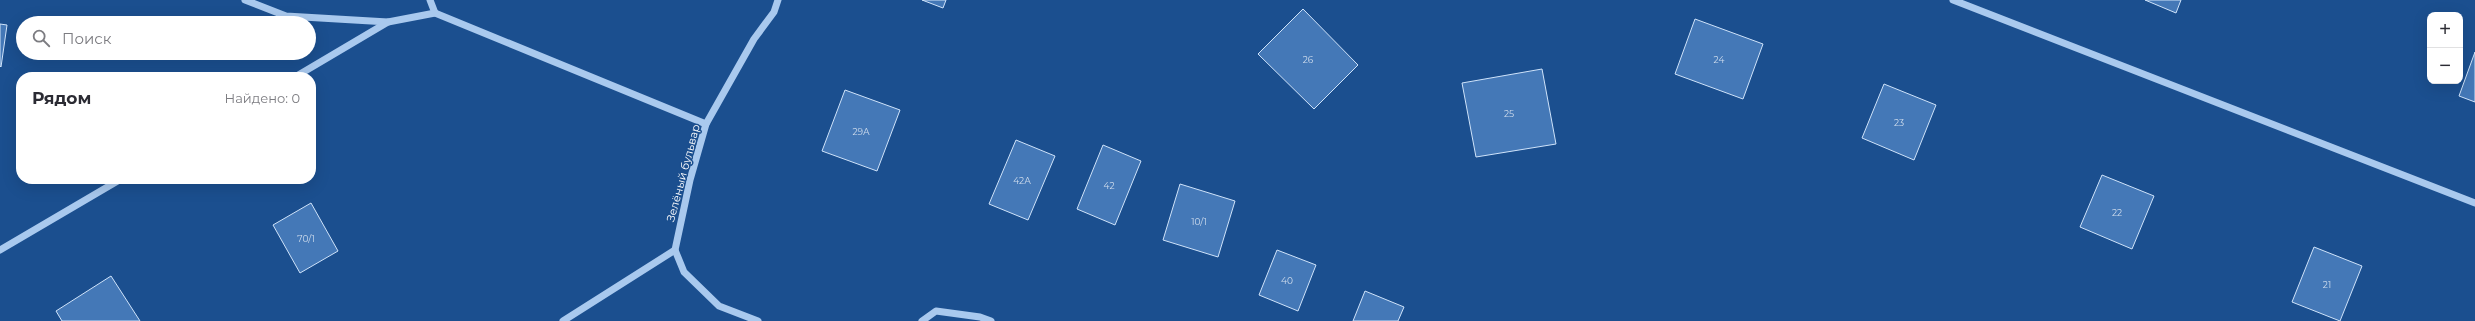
<!DOCTYPE html>
<html lang="ru">
<head>
<meta charset="utf-8">
<style>
  body { margin:0; font-family:Montserrat,sans-serif; background:#f7f7f7; color:#2b2b33 }
  .controls { position:absolute; right:12px; top:12px; display:grid; overflow:hidden; border-radius:8px; box-shadow:0 4px 16px #0002 }
  .controls button { width:36px; height:36px; display:grid; place-items:center; padding:0; border:0; border-bottom:1px solid #e1e1e2; background:#fff; color:#2b2b33; font:20px sans-serif }
  .list { margin:0; padding:0; list-style:none }
  h2 { display:flex; justify-content:space-between; align-items:center; height:52px; margin:0; padding:0 16px; font-size:17px }
  h2 small { font-size:13px; font-weight:400; color:#7c7c81 }
  .icon { flex:none; width:22px; height:22px; fill:none; stroke:currentColor; stroke-width:2; stroke-linecap:round; stroke-linejoin:round }
  .map { position:relative; flex:none; width:2475px; height:321px; overflow:hidden }
  .search { position:absolute; background:#fff; box-shadow:0 4px 16px #0002; left:16px; top:16px; width:300px; height:44px; display:flex; align-items:center; gap:10px; box-sizing:border-box; padding:0 14px; border-radius:22px; color:#7c7c81; font-size:15px }
  .panel { position:absolute; background:#fff; box-shadow:0 4px 16px #0002; left:16px; top:72px; width:300px; height:112px; border-radius:16px }
  .map>svg:first-child { display:block }
</style>
</head>
<body>
<div class="map">
<svg width="2475" height="321" viewBox="0 0 2475 321">
  <rect width="100%" height="100%" fill="#1b4f8f"/>
  <g fill="#4478b7" stroke="#cfe3fa">
    <polygon points="922,0 946,0 943,8"/>
    <polygon points="2145,0 2181,0 2176,13"/>
    <polygon points="1303,9 1358,65 1314,109 1258,54"/>
    <polygon points="1695,19 1763,44 1743,99 1675,74"/>
    <polygon points="0,24 7,25 1,67 0,66"/>
    <polygon points="2475,52 2475,102 2459,96"/>
    <polygon points="1542,69 1556,144 1476,157 1462,83"/>
    <polygon points="1884,84 1936,105 1914,160 1862,138"/>
    <polygon points="845,90 900,110 877,171 822,151"/>
    <polygon points="1016,140 1055,156 1028,220 989,204"/>
    <polygon points="1103,145 1141,161 1115,225 1077,209"/>
    <polygon points="2102,175 2154,196 2132,249 2080,227"/>
    <polygon points="1180,184 1235,201 1218,257 1163,240"/>
    <polygon points="311,203 338,251 300,273 273,225"/>
    <polygon points="2314,247 2362,266 2340,321 2292,302"/>
    <polygon points="1277,250 1316,265 1298,311 1259,295"/>
    <polygon points="111,276 140,321 62,321 56,311"/>
    <polygon points="1365,291 1404,307 1398,321 1353,321"/>
  </g>
  <g fill="none" stroke-linecap="round" stroke-linejoin="round">
    <g stroke="#a9c9ee" stroke-width="7">
      <polyline points="245,0 286,16 388,22"/>
      <polyline points="430,0 435,13"/>
      <polyline points="1953,0 2475,203"/>
      <polyline points="295,77 388,22 435,13 706,124"/>
      <polyline points="0,250 121,179"/>
      <polyline points="563,321 675,250"/>
      <polyline points="758,321 719,306 684,272 675,250 690,180 706,124 754,39 774,12 778,0"/>
      <polyline points="922,321 936,311 980,317 991,321"/>
    </g>
  </g>
  <g text-anchor="middle" dominant-baseline="central" stroke-width="3" stroke-linejoin="round" paint-order="stroke">
    <g font-size="9" fill="#d0dded">
      <text x="1308" y="59">26</text>
      <text x="1719" y="59">24</text>
      <text x="1509" y="113">25</text>
      <text x="1899" y="122">23</text>
      <text x="861" y="131">29А</text>
      <text x="1022" y="180">42А</text>
      <text x="1109" y="185">42</text>
      <text x="2117" y="212">22</text>
      <text x="1199" y="221">10/1</text>
      <text x="306" y="238">70/1</text>
      <text x="1287" y="280">40</text>
      <text x="2327" y="284">21</text>
    </g>
    <g font-size="11" fill="#fff" stroke="#1b4f8f">
      <text transform="translate(683 173) rotate(-75)">Зелёный бульвар</text>
    </g>
  </g>
</svg>
<div class="controls">
<button>+</button>
<button>−</button>
</div>
<div class="search"><svg class="icon" aria-label="search" viewBox="0 0 24 24"><circle cx="10" cy="10" r="6"/><path d="M15 15l6 6"/></svg>Поиск</div>
<section class="panel">
<h2>Рядом<small>Найдено: 0</small></h2>
<ul class="list">
</ul>
</section>
</div>
</body>
</html>
